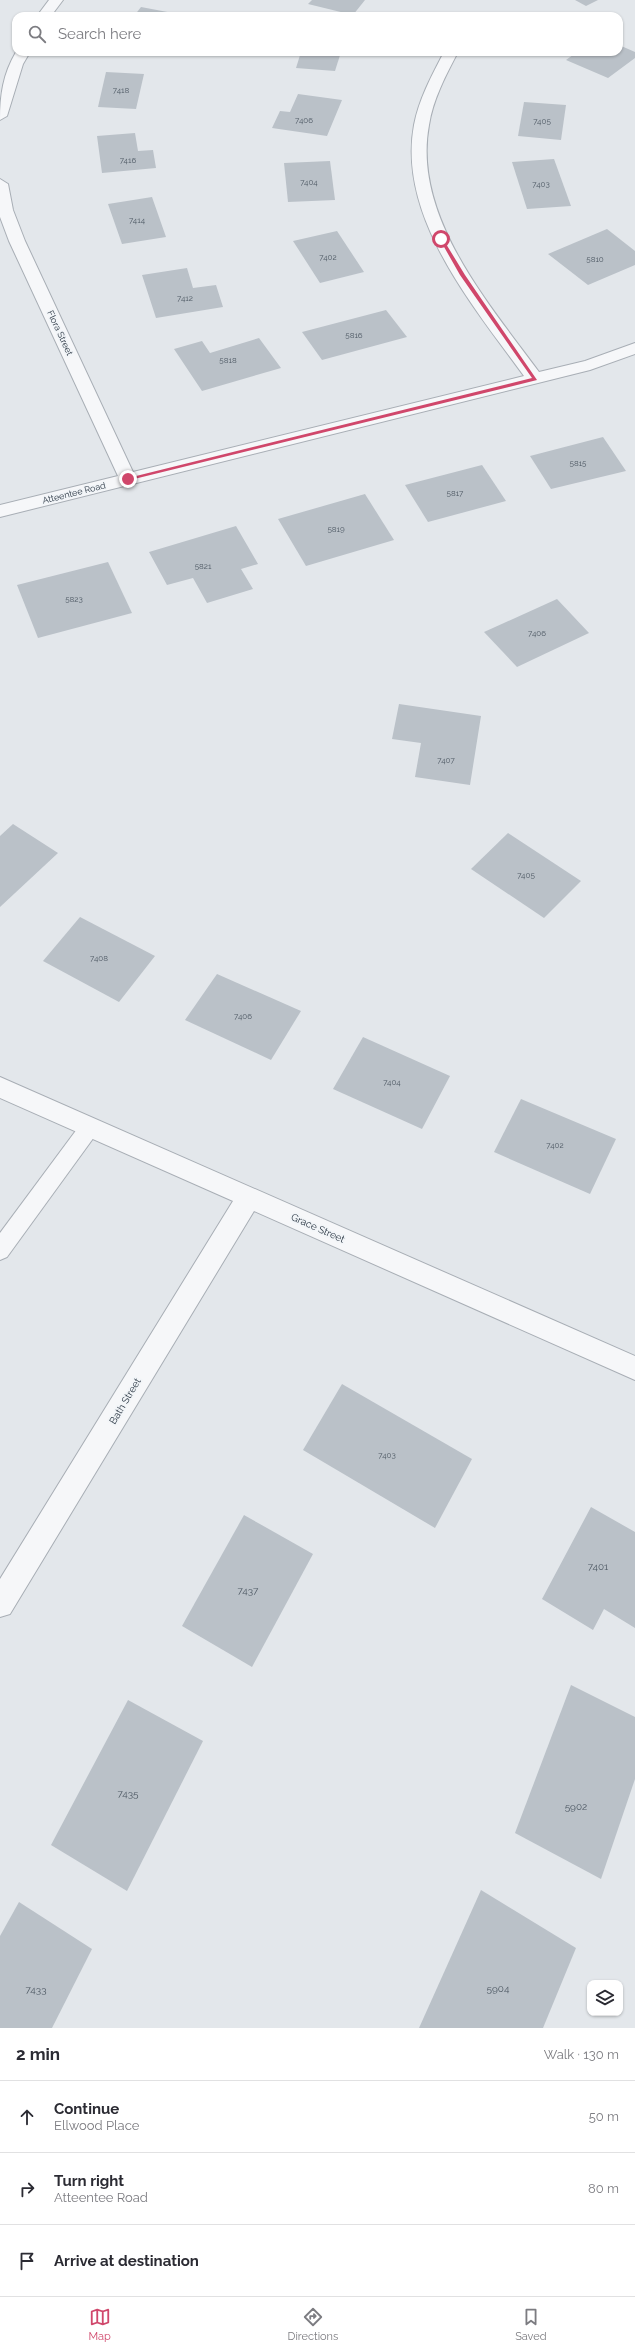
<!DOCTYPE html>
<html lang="en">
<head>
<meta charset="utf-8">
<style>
  body { margin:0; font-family:Raleway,sans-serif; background:#f7f7f7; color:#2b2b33 }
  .controls { position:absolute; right:12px; bottom:12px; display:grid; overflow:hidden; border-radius:8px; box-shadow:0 1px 3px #0004 }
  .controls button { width:36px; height:36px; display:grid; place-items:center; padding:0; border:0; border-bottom:1px solid #e1e1e2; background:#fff; color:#2b2b33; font:20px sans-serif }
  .stop { position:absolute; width:12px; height:12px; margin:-9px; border:3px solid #d0476b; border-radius:50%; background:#fff }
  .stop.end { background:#d0476b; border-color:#fff; box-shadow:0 1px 4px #0008 }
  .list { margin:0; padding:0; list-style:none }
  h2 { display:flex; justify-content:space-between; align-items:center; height:52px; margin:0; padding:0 16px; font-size:17px }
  h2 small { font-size:13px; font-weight:400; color:#7c7c81 }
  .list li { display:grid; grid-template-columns:26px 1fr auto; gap:12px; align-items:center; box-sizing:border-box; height:72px; padding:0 16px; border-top:1px solid #e1e1e2 }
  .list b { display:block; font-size:15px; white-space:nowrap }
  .list p { margin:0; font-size:13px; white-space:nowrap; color:#7c7c81 }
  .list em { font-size:13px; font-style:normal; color:#7c7c81 }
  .icon { flex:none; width:22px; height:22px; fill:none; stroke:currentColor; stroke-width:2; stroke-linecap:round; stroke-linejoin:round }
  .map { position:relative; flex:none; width:635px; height:2028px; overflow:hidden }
  .search { position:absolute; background:#fff; box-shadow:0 1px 3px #0004; left:12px; right:12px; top:12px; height:44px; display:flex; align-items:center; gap:10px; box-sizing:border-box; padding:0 14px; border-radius:12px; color:#7c7c81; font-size:15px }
  .sheet { height:268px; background:#fff }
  nav { display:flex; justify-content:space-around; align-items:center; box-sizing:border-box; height:56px; border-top:1px solid #e1e1e2; background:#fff; font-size:11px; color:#7c7c81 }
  nav a { display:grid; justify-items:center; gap:2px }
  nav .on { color:#d0476b }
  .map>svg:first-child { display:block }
</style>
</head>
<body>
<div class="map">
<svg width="635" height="2028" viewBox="0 0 635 2028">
  <rect width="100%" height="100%" fill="#e3e7eb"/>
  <g fill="#bac1c8">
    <polygon points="312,0 365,0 353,15 308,4"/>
    <polygon points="575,0 598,0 586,6"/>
    <polygon points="141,7 178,14 177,16 134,16"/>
    <polygon points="619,45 635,52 635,58 608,78 566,60 577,52 619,52"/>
    <polygon points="301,52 341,52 335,71 296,68"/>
    <polygon points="106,72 144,74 136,109 98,107"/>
    <polygon points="298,94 342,100 327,136 272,128 280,111 290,112"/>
    <polygon points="524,102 566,105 561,140 518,136"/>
    <polygon points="135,133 138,151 153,150 156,168 102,173 97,136"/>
    <polygon points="554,159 571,206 527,209 512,162"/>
    <polygon points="330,161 335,200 288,202 284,163"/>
    <polygon points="152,197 166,237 122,244 108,204"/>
    <polygon points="607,229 635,251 635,265 588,285 548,254"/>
    <polygon points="337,231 364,272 320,283 293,241"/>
    <polygon points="187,268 193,288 216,285 223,307 156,318 142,275"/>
    <polygon points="386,310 407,337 322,360 302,332"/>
    <polygon points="259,338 281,368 202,391 174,349 202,341 210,353"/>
    <polygon points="603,437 626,471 551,489 530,456"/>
    <polygon points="482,465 506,501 428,522 405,485"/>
    <polygon points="365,494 394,540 306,566 278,519"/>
    <polygon points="236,526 258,564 241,569 253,589 207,603 193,578 167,585 149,552"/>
    <polygon points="108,562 132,613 38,638 17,585"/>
    <polygon points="557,599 589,633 517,667 484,632"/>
    <polygon points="399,704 481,716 470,785 415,777 421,743 392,739"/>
    <polygon points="13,824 58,853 0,907 0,836"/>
    <polygon points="508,833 581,881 544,918 471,869"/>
    <polygon points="80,917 155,956 119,1002 43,961"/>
    <polygon points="217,974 301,1011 271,1060 185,1020"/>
    <polygon points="363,1037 450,1076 422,1129 333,1089"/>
    <polygon points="521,1099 616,1139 590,1194 494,1152"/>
    <polygon points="342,1384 472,1459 435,1528 303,1450"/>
    <polygon points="591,1507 635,1532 635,1628 604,1609 593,1630 542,1599"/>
    <polygon points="244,1515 313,1554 252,1667 182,1626"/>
    <polygon points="571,1685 635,1717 635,1779 601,1879 515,1833"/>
    <polygon points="128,1700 203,1741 127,1891 51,1845"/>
    <polygon points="481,1890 576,1948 543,2028 419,2028"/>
    <polygon points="19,1902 92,1949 52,2028 0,2028 0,1936"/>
  </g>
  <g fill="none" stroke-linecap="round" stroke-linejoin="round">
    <g stroke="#a8aeb5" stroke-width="2">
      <polygon id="service" points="90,1118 97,1121 100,1127 97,1133 7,1257 0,1260 0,1233 83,1121"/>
    </g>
    <g stroke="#a8aeb5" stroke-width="2">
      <g id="minor">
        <polygon points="49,0 63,0 51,16 37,16"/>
        <path d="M 16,52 L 30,52 L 23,64 L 7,116 L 0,120 C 0,95 3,74 16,52 Z"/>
        <path d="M 444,52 L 458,52 C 446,75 433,99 429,125 C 412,216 489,304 539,372 L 585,361 L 635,343 L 635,354 L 590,370 L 0,517 L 0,505 L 118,476 L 9,241 L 0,217 L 0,179 L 8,184 L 13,210 L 25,241 L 133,472 L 524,376 C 474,307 397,217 414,125 C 419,99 432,75 444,52 Z"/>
        <polygon points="0,1077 635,1356 635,1380 254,1211 10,1614 0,1617 0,1579 233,1201 0,1098"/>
      </g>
    </g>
    <use href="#service" fill="#f6f7f9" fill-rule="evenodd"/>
    <use href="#minor" fill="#f6f7f9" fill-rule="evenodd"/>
  </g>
  <polygon fill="#d0476b" points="439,238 443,239 465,275 537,380 126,481 128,478 532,378 460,275"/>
  <g text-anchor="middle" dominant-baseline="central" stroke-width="3.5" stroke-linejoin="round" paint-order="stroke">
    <g font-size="8" fill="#4e5964">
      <text x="121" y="90">7418</text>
      <text x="304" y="120">7406</text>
      <text x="542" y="121">7405</text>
      <text x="128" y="160">7416</text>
      <text x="309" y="182">7404</text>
      <text x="541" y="184">7403</text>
      <text x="137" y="220">7414</text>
      <text x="328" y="257">7402</text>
      <text x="595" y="259">5810</text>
      <text x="185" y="298">7412</text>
      <text x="354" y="335">5816</text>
      <text x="228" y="360">5818</text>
      <text x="578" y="463">5815</text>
      <text x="455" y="493">5817</text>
      <text x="336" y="529">5819</text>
      <text x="203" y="566">5821</text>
      <text x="74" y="599">5823</text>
      <text x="537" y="633">7406</text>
      <text x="446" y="760">7407</text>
      <text x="526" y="875">7405</text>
      <text x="99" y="958">7408</text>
      <text x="243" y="1016">7406</text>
      <text x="392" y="1082">7404</text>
      <text x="555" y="1145">7402</text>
      <text x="387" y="1455">7403</text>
    </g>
    <g font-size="9" fill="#2a3643" stroke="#f2f5f8">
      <text transform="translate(60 333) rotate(65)">Flora Street</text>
      <text transform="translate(74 493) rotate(-14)">Atteentee Road</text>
    </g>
    <g font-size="10" fill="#2a3643" stroke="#f2f5f8">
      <text transform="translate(318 1228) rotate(24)">Grace Street</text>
      <text transform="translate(125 1401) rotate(-59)">Bath Street</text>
    </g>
    <g font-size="10" fill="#4e5964">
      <text x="598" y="1566">7401</text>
      <text x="248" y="1590">7437</text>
      <text x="128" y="1793">7435</text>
      <text x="576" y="1806">5902</text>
      <text x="498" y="1988">5904</text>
      <text x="36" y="1989">7433</text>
    </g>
  </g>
</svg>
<div class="controls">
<button><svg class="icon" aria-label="layers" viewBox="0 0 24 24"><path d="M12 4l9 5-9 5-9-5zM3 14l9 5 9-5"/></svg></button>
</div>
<div class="stop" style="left:441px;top:239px"></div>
<div class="stop end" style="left:128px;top:479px"></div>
<div class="search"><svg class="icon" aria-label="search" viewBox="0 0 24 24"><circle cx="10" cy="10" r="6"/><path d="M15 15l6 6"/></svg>Search here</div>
</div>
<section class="sheet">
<h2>2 min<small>Walk · 130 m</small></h2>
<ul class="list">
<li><svg class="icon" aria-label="ahead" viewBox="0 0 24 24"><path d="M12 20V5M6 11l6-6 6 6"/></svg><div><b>Continue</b><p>Ellwood Place</p></div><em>50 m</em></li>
<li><svg class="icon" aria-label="right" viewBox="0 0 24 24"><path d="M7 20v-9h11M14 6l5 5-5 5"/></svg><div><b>Turn right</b><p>Atteentee Road</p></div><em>80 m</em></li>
<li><svg class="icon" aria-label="arrive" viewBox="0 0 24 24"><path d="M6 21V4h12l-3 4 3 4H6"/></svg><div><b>Arrive at destination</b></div></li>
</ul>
</section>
<nav>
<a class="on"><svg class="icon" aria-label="map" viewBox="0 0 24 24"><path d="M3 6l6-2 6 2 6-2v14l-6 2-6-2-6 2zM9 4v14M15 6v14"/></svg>Map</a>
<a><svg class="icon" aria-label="directions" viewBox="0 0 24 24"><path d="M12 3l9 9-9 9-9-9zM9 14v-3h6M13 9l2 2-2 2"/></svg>Directions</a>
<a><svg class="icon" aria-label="saved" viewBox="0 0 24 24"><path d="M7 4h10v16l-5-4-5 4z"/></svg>Saved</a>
</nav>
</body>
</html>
